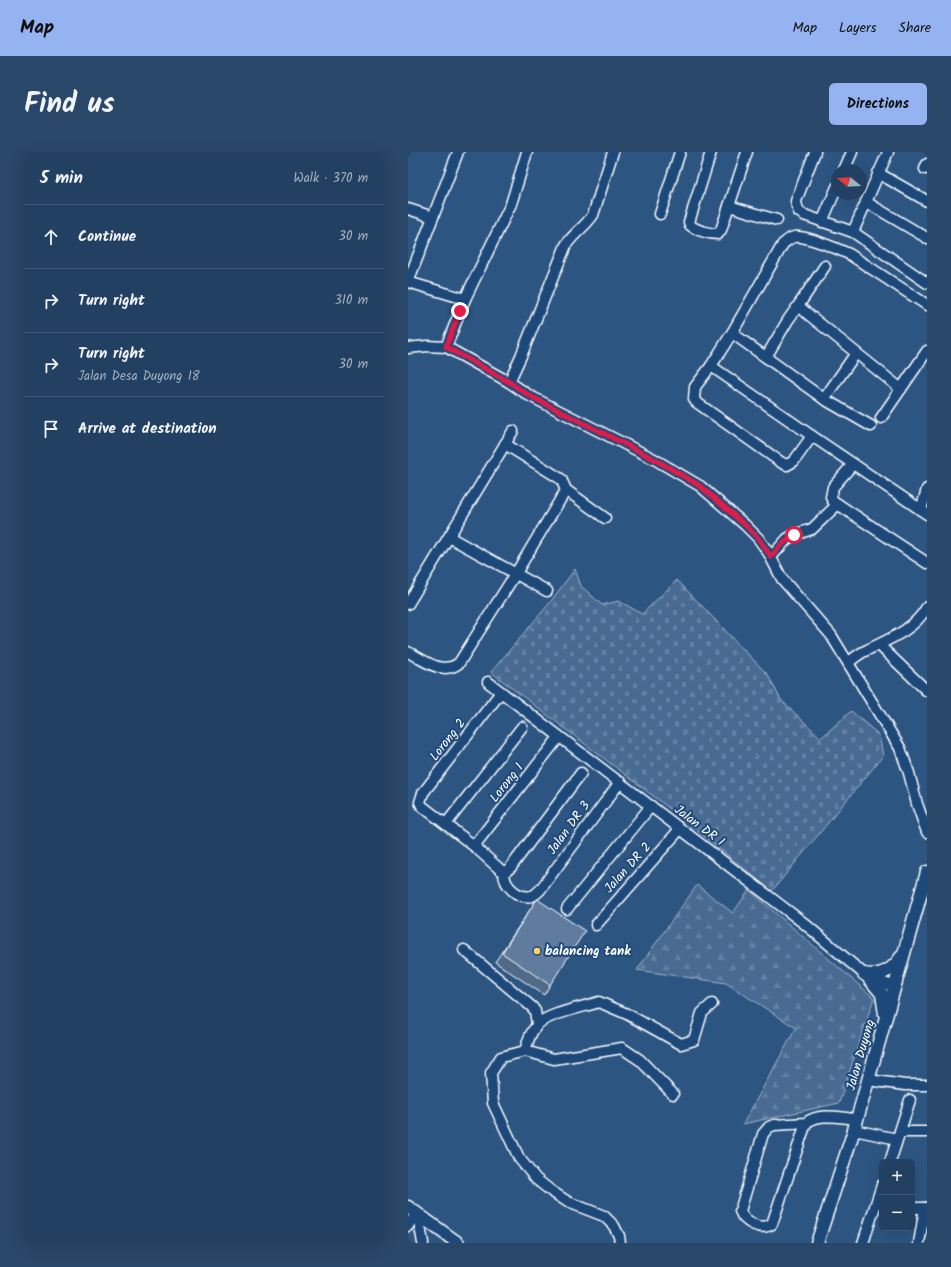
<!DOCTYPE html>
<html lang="en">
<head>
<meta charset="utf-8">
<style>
  body { margin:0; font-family:Kalam,sans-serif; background:#294768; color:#f1f3f6 }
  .controls { position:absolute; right:12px; bottom:12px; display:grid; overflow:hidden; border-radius:6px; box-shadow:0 4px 16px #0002 }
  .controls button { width:36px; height:36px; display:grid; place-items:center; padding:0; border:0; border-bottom:1px solid #3e5977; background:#214062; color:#f1f3f6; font:20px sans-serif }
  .compass { position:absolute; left:423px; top:12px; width:36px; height:36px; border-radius:50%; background:#214062; box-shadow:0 4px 16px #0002; rotate:288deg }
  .stop { position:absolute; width:12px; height:12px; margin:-9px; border:3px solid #e11d48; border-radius:50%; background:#fff }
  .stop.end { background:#e11d48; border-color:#fff; box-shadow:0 1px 4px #0008 }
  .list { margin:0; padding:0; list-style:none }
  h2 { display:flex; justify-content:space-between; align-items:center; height:52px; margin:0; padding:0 16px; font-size:17px }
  h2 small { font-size:13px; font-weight:400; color:#a2afbe }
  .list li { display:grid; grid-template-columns:26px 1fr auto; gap:12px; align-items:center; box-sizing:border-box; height:64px; padding:0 16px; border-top:1px solid #3e5977 }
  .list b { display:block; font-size:15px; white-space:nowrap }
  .list p { margin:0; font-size:13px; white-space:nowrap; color:#a2afbe }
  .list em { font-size:13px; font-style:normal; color:#a2afbe }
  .icon { flex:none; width:22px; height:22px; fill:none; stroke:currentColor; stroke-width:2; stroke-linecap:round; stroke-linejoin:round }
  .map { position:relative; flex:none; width:519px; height:1091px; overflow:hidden; border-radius:6px }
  header { display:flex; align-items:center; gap:24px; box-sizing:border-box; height:56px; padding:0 20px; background:#95b2f1; color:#111 }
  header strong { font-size:19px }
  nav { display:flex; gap:22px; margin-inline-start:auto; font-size:14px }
  .intro { display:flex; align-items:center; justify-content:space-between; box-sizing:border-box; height:96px; padding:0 24px }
  h1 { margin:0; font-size:28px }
  .button { padding:10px 18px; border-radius:6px; background:#95b2f1; color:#111; font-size:14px; font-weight:700 }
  main { display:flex; gap:24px; padding:0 24px }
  aside { flex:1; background:#214062; border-radius:6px; box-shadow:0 4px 16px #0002 }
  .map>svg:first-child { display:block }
</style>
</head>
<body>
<header>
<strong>Map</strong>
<nav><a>Map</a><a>Layers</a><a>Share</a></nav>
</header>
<div class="intro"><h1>Find us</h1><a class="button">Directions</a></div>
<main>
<aside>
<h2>5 min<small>Walk · 370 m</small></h2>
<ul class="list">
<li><svg class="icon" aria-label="ahead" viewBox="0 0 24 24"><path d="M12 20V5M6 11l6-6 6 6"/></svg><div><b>Continue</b></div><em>30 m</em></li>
<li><svg class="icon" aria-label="right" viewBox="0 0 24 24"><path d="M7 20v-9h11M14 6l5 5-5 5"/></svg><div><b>Turn right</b></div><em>310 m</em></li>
<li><svg class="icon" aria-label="right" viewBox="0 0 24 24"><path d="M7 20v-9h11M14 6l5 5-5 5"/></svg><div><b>Turn right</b><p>Jalan Desa Duyong 18</p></div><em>30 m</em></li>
<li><svg class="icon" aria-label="arrive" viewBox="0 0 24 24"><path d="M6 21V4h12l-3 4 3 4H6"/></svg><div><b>Arrive at destination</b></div></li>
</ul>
</aside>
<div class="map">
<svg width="519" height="1091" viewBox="0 0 519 1091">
  <defs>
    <pattern id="forest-firs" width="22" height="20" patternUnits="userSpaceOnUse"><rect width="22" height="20" fill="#486b92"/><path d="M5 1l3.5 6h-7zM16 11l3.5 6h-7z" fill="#6381a2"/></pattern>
    <pattern id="cemetery-stones" width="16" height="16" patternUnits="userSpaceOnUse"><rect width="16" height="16" fill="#486b92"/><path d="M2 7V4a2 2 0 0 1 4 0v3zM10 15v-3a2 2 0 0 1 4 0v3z" fill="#6381a2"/></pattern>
  </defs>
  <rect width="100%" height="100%" fill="#2c5582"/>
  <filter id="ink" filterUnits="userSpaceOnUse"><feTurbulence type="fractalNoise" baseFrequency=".025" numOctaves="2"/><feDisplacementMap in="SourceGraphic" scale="8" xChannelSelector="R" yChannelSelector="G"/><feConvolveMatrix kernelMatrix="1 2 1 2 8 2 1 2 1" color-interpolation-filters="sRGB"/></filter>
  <g filter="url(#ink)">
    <polygon fill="url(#forest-firs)" stroke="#a4b5c8" points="289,733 325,761 341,738 466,846 431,951 335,972 388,876 318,831 229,818"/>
    <polygon fill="url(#cemetery-stones)" stroke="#a4b5c8" points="167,417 173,434 194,453 211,449 234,462 269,428 360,523 373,548 413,586 443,559 471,583 475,604 364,739 257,653 83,520 140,453"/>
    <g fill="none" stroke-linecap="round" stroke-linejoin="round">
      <g stroke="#fff" stroke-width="13">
        <g id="minor">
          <path d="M 303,0 L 281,70 L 282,73 C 288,78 301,82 310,82 L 313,78 L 339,0"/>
          <polyline points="407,0 388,49 389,55 391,60 396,63 445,80 519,131"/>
          <polyline points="517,17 519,12"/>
          <polyline points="436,18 444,0"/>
          <polyline points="470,21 519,49"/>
          <polyline points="458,50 519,86"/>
          <polyline points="321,54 369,68"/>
          <polyline points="0,57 25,65"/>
          <polyline points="252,62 272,0"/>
          <polyline points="414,70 429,35"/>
          <polyline points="445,80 480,0"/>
          <polyline points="0,130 50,0"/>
          <polyline points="0,130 57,147"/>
          <polyline points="390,154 417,114"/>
          <polyline points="324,181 416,247 463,274"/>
          <polyline points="38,195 57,147 103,52 119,0"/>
          <polyline points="0,196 19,194 38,195 101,230 122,244 246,307 292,334 337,373 350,386 360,400 374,427 423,483 492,596 501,621 509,652 519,680"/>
          <polyline points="358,205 380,168 390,154 493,237"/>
          <polyline points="303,214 404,284 519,362"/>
          <path d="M 101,230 L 113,204 L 158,93 C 167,80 177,75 185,63 L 205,0"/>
          <polyline points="416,247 448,201"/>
          <polyline points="473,266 519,199"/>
          <path d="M 404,284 L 386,309 L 379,313 L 374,311 L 288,250 L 286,247 L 287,235 L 303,214 L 324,181 L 375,92 C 378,90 381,86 386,85 C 397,83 430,97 441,102 L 519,153"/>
          <polyline points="97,292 153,327 158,338 197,366"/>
          <polyline points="445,312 425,335 423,345 425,349 519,411"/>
          <polyline points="513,358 519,337"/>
          <polyline points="41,385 139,439"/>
          <polyline points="363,405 379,387 386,383 404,377 430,352"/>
          <polyline points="0,452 105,279"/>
          <polyline points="471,493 519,539"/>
          <path d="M 0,500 C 16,508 34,524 51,511 L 108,421 L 158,338"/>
          <path d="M 441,510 C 446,506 452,501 459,498 C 482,487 506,478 519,455"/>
          <polyline points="80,530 397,772 456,822 465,827 487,835"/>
          <path d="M 93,540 L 15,641 L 12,650 L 14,654 L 66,694 L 96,721 C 96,734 110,747 124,744 C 127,743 130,740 132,738 L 212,630"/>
          <polyline points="38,672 114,575"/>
          <polyline points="66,694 151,585"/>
          <polyline points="96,721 103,715 173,621"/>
          <polyline points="159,757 243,654"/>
          <polyline points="188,773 272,677"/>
          <polyline points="56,798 124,855 127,859 129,872"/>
          <path d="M 117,899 C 120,889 122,881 129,873 C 138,862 176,855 191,850 L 219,862 L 273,892 L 286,888 L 294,861 L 304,852"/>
          <polyline points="460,928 497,933 519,933"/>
          <path d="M 398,971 L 366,973 L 361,975 L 355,982 L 332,1059 C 336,1071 353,1079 364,1072 L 398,971 C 411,960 433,966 449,967"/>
          <polyline points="446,978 489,987"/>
          <polyline points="492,980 519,980"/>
          <polyline points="482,1010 502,948"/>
          <polyline points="504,1056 519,1056"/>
          <polyline points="10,1063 15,1091"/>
          <polyline points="0,1074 8,1061"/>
          <polyline points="212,1091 211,1084 206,1074 196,1064 160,1050 143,1039 128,1027 111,1006 85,951 83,921 93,905 117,899 146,907 214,896 232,908 265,942"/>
          <polyline points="455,1091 474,1033"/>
          <polyline points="511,1091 517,1056"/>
        </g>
      </g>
      <g stroke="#fff" stroke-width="15">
        <g id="major">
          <path d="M 456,822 C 472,825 484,819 493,805"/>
          <polyline points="459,824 474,842 477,862"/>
          <polyline points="0,1055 50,1091"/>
          <polyline points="409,1091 446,978 519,720"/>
        </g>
      </g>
      <use href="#minor" stroke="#1f4a7a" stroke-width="10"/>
      <use href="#major" stroke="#1f4a7a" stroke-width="12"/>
    </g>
    <polygon fill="#516b89" stroke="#fff" points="129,747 142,833 136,843 87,810"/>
    <polygon fill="#5e7c9f" stroke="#fff" points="129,747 177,779 142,833 94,801"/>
  </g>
  <g fill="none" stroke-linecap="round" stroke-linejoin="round" filter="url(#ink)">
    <polyline stroke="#e11d48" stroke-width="5" points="52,159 38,195 101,230 122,244 246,307 292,334 337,373 350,386 363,405 372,394 386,383"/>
  </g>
  <circle fill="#ffd166" stroke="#1f4a7a" stroke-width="1.5" cx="129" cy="799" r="4"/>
  <g text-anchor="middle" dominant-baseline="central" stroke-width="4" stroke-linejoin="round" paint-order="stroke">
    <g font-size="13" fill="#fff" stroke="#1f4a7a">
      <text transform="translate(40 588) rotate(-52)">Lorong 2</text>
      <text transform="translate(99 631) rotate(-52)">Lorong 1</text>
      <text transform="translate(291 674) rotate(37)">Jalan DR 1</text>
      <text transform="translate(161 676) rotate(-54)">Jalan DR 3</text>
      <text transform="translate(220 716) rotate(-48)">Jalan DR 2</text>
      <text transform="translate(453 903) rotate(-74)">Jalan Duyong</text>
    </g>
    <g font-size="13" font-weight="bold" fill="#fff" stroke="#1f4a7a" text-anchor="start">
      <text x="137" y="799">balancing tank</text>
    </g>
  </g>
</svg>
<div class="controls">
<button>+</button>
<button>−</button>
</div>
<svg class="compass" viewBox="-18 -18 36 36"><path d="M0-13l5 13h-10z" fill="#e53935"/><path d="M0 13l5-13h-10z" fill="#a2afbe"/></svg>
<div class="stop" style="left:386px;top:383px"></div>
<div class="stop end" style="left:52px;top:159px"></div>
</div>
</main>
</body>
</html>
